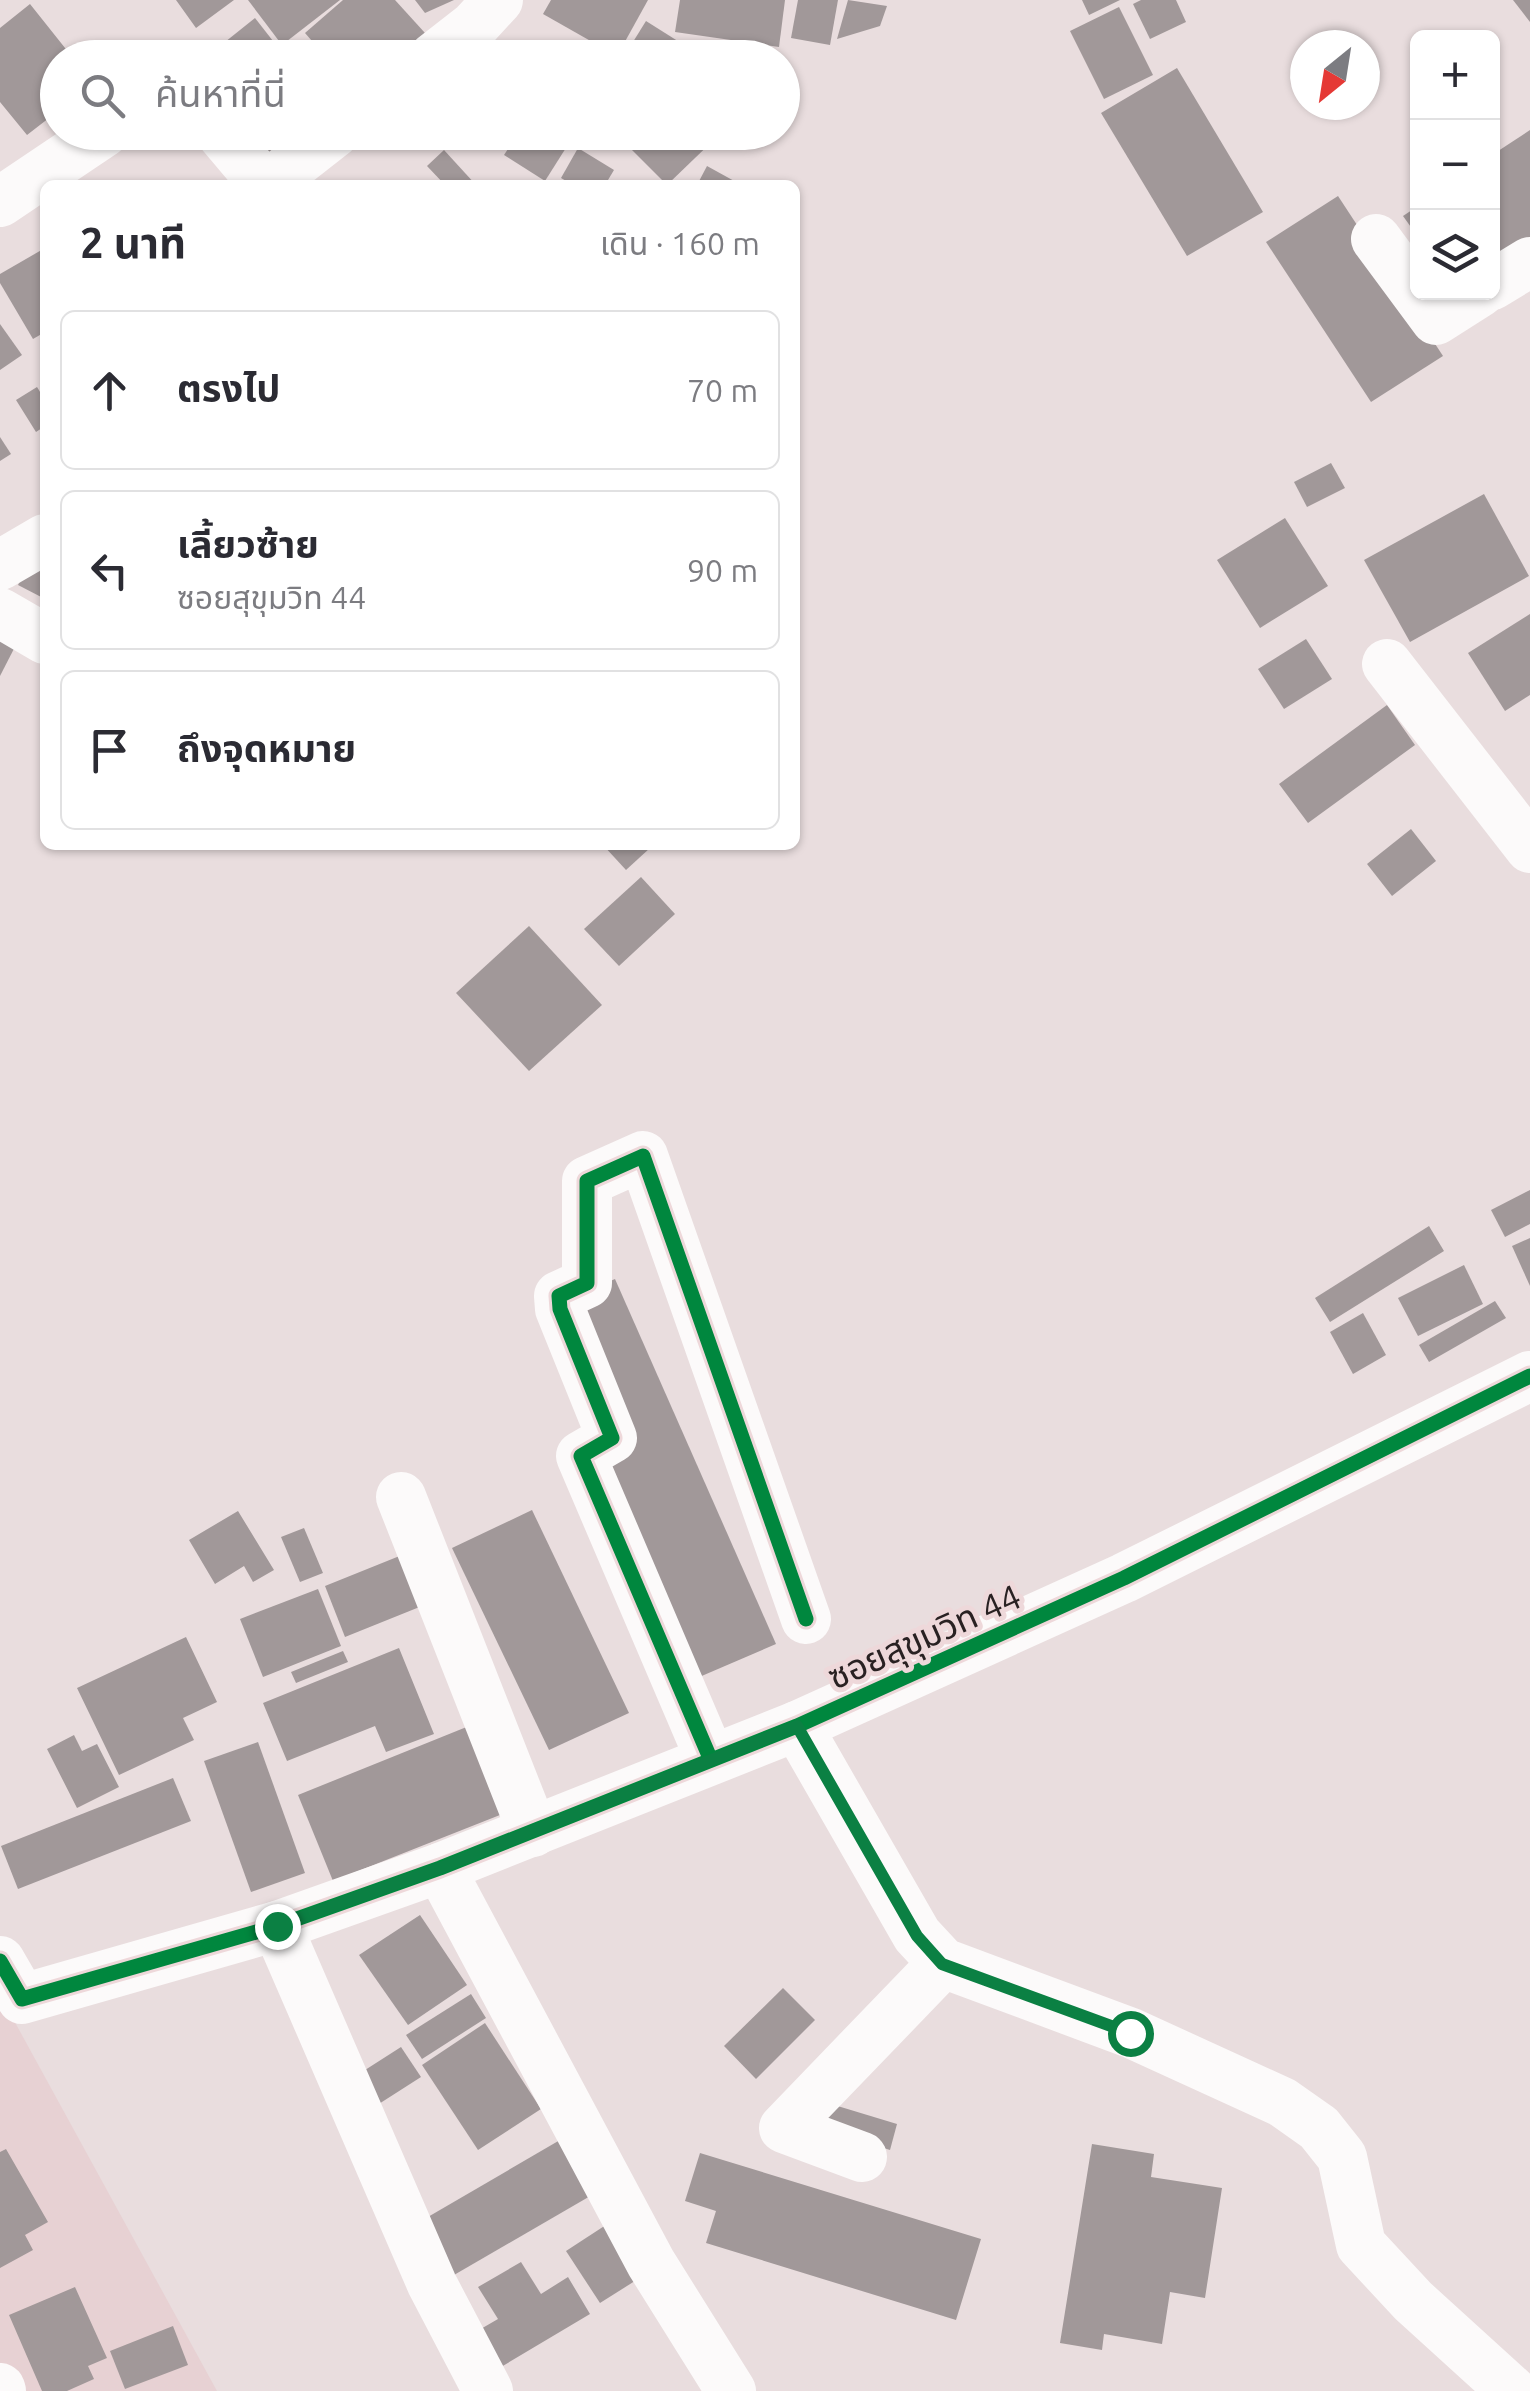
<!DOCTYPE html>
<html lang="th">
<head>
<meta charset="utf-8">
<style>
  body { margin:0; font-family:Ubuntu,"Noto Sans Thai",sans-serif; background:#f2f2f3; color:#2b2b33 }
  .controls { position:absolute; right:30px; top:30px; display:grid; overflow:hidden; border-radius:15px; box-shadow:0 2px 8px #0004 }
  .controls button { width:90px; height:90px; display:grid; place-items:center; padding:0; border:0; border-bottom:2px solid #e1e1e2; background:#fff; color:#2b2b33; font:50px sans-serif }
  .compass { position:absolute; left:1290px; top:30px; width:90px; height:90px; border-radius:50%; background:#fff; box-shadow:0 2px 8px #0004; rotate:210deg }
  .stop { position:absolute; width:30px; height:30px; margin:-22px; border:8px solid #0b8043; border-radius:50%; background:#fff }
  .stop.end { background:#0b8043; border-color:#fff; box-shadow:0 2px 10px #0008 }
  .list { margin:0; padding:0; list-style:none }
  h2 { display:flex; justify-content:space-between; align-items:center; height:130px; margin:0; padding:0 40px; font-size:42px }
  h2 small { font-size:32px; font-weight:400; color:#7c7c81 }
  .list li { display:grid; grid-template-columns:65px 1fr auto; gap:30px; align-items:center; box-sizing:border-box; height:160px; margin:0 20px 20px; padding:0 20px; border:2px solid #e1e1e2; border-radius:15px }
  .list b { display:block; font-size:38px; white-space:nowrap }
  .list p { margin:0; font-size:32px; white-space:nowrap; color:#7c7c81 }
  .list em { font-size:32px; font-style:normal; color:#7c7c81 }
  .icon { flex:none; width:55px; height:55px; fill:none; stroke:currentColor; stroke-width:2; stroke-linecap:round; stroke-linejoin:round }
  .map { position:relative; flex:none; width:1530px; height:2391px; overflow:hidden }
  .search { position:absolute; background:#fff; box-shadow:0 2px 8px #0004; left:40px; top:40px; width:760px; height:110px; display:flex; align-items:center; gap:25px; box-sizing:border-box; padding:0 35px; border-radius:55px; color:#7c7c81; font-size:38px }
  .panel { position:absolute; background:#fff; box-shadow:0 2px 8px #0004; left:40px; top:180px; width:760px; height:670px; border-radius:15px }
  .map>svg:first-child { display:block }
</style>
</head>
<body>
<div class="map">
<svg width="1530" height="2391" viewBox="0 0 1530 2391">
  <rect width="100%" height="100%" fill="#e9ddde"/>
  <polygon fill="#e7d1d3" points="0,1995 217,2391 0,2391"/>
  <g fill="#a19899">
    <polygon points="176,0 234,0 196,28"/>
    <polygon points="248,0 340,0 282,45"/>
    <polygon points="343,0 395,0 425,33 397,58 327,58 305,33"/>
    <polygon points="415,0 454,0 425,13"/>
    <polygon points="551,0 648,0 617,56 543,14"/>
    <polygon points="680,0 785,0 779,47 675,32"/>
    <polygon points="798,0 838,0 830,45 791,38"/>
    <polygon points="848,0 887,6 880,26 837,39"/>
    <polygon points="1082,0 1120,0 1089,15"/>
    <polygon points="1141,0 1176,0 1186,22 1150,39 1133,4"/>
    <polygon points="1513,0 1530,0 1530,22"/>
    <polygon points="30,4 73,58 58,58 58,111 27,135 0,102 0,28"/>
    <polygon points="1119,7 1153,75 1104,99 1070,31"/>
    <polygon points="255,18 273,41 253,58 213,58 210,54"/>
    <polygon points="646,21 692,50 687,58 623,58"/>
    <polygon points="721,44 736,58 709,58"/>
    <polygon points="299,47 307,58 285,58"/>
    <polygon points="1177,68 1263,212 1187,256 1101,113"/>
    <polygon points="1530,130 1530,249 1492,274 1492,155"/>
    <polygon points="250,132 296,132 267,154"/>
    <polygon points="519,132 576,132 545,181 504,155"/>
    <polygon points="629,132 722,132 667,185 622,140"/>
    <polygon points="578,148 614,170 605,185 573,185 561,178"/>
    <polygon points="444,150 476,185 445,185 427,166"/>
    <polygon points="707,166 736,182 735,185 697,185"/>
    <polygon points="1338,196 1443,356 1371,402 1266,242"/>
    <polygon points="1418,206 1418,237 1403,216"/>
    <polygon points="45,248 45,332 33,339 0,283 0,274"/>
    <polygon points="0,324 22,355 0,370"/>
    <polygon points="37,387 45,400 45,426 36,432 16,400"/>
    <polygon points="0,437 11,454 0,461"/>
    <polygon points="1331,463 1345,488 1307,507 1294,482"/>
    <polygon points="1484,494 1529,576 1410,642 1364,560"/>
    <polygon points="1285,518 1328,586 1260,628 1217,560"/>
    <polygon points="33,555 45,562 45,599 18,585"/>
    <polygon points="1530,614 1530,695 1505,711 1468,653"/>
    <polygon points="0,627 20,637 0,676"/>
    <polygon points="1306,639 1332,679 1284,709 1258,669"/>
    <polygon points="1387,705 1415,745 1308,823 1279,784"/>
    <polygon points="1411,829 1436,861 1392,896 1367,864"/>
    <polygon points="603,845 647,845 650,848 626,870"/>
    <polygon points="641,877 675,914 619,966 584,929"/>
    <polygon points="529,926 602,1005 529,1071 456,993"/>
    <polygon points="1530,1190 1530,1224 1505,1237 1491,1210"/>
    <polygon points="1429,1226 1444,1251 1330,1322 1315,1298"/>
    <polygon points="1530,1238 1530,1286 1512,1246"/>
    <polygon points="1464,1265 1483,1304 1418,1336 1398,1298"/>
    <polygon points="615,1279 776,1644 697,1678 597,1454 565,1300"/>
    <polygon points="1495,1301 1506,1318 1429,1362 1419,1345"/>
    <polygon points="1363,1313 1386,1355 1353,1374 1330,1332"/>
    <polygon points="532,1510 629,1713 549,1750 452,1548"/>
    <polygon points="238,1511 274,1570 253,1582 244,1566 215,1584 189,1540"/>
    <polygon points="304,1528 323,1573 300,1582 281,1537"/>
    <polygon points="402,1555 422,1606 345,1637 325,1586"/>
    <polygon points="318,1589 341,1646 263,1677 240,1619"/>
    <polygon points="186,1637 217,1702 183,1718 194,1740 119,1775 77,1688"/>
    <polygon points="399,1648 434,1734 386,1752 375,1726 287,1761 263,1703"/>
    <polygon points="343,1651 348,1662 296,1683 291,1672"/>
    <polygon points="469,1726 505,1813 333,1881 298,1795"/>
    <polygon points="74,1735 82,1751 97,1744 119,1787 77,1808 47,1749"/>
    <polygon points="258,1742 305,1873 251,1892 204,1761"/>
    <polygon points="173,1778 191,1821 18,1889 1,1846"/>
    <polygon points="420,1915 467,1985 408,2025 359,1955"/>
    <polygon points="783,1988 815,2020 756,2079 724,2046"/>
    <polygon points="471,1994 486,2018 422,2059 406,2035"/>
    <polygon points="485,2023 541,2109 478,2150 422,2065"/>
    <polygon points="401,2047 421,2077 371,2109 351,2079"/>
    <polygon points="831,2104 897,2124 890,2150 823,2129"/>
    <polygon points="560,2140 592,2195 454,2275 421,2221"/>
    <polygon points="1092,2144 1154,2154 1151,2177 1222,2188 1205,2298 1170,2292 1162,2344 1104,2334 1102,2350 1060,2343"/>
    <polygon points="6,2149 48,2222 25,2235 33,2250 0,2268 0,2152"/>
    <polygon points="700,2153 981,2239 956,2320 706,2243 716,2211 685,2201"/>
    <polygon points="612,2221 646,2274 600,2303 566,2251"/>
    <polygon points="521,2262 541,2294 568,2277 590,2314 501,2367 479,2330 498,2319 478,2287"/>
    <polygon points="75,2287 107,2358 88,2366 94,2379 67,2391 42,2391 9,2315"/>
    <polygon points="173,2326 188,2365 125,2389 110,2351"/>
  </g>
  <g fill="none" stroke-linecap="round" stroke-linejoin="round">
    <g stroke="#fcfafa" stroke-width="50">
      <polyline points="433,58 474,26 498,0"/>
      <polyline points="220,132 258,177 275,179 335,132"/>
      <polyline points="0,202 104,132"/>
      <polyline points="1376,239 1436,320 1480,292"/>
      <polyline points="1492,285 1530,262"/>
      <polyline points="0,565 45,539"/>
      <polyline points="0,613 45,639"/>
      <polyline points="1387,664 1530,848"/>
      <polyline points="401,1497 533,1832"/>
      <polyline points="797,1726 917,1935 943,1963 1131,2033 1282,2102 1319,2128 1342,2157 1361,2245 1413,2301 1512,2391"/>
      <polyline points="710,1758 581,1456 612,1438 560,1309 559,1296 587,1283 587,1181 643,1156 806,1619"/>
      <polyline points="440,1868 651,2263 731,2391"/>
      <polyline points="277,1926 432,2284 488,2391"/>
      <polyline points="0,1961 22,1999 277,1926 440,1868 797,1726 1124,1578 1530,1376"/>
      <polyline points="862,2157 784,2128 943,1963"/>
      <polyline points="0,2388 1,2391"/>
    </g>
    <g stroke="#eed8da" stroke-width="21">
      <g id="cycleway">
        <polyline points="710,1758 581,1456 612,1438 560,1309 559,1296 587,1283 587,1181 643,1156 806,1619"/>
        <polyline points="0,1961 22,1999 277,1926 440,1868 797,1726 1124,1578 1530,1376"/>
      </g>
    </g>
    <use href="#cycleway" stroke="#00873e" stroke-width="15"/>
  </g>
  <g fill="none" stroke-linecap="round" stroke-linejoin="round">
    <polyline stroke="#0b8043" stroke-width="12" points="277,1926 440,1868 797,1726 917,1936 942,1964 1130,2033"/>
  </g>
  <g text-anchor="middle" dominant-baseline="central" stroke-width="10" stroke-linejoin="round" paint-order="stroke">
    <g font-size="35" fill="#292122" stroke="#eed8da">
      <text transform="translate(924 1636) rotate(-24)">ซอยสุขุมวิท 44</text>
    </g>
  </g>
</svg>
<div class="controls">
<button>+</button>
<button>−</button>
<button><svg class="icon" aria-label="layers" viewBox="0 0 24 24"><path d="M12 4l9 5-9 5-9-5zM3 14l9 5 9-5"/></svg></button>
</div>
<svg class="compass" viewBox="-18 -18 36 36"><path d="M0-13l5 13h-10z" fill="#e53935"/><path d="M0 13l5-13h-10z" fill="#7c7c81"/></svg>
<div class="stop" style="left:1130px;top:2033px"></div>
<div class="stop end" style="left:277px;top:1926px"></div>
<div class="search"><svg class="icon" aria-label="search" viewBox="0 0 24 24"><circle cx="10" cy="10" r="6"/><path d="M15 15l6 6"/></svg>ค้นหาที่นี่</div>
<section class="panel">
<h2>2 นาที<small>เดิน · 160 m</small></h2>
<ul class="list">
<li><svg class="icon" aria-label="ahead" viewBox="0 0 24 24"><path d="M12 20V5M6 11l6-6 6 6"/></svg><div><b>ตรงไป</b></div><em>70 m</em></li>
<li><svg class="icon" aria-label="left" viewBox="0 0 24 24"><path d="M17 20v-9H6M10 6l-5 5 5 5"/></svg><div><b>เลี้ยวซ้าย</b><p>ซอยสุขุมวิท 44</p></div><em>90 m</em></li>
<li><svg class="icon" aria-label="arrive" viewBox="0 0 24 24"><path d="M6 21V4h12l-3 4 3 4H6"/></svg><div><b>ถึงจุดหมาย</b></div></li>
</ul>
</section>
</div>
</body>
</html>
